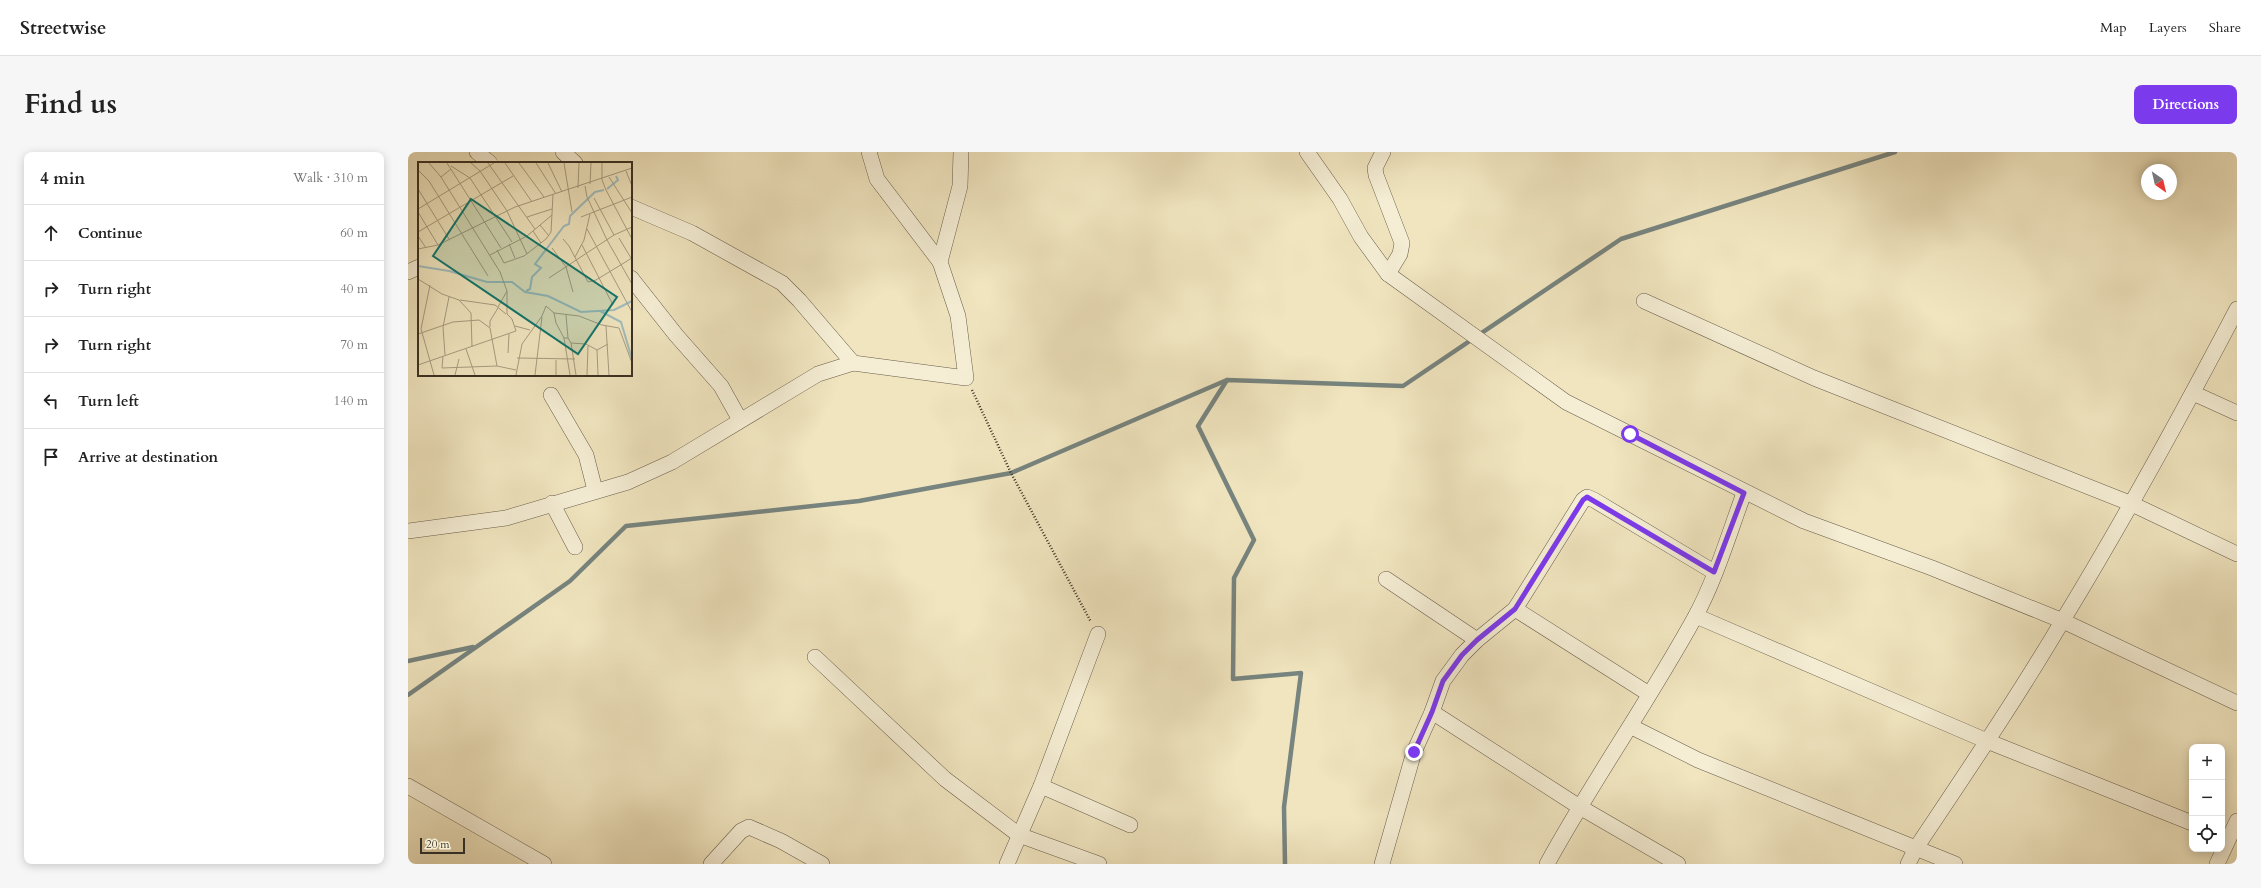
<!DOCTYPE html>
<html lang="en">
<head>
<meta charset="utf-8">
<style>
  body { margin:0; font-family:Cardo,serif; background:#f6f6f6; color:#222 }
  .controls { position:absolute; right:12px; bottom:12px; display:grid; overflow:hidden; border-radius:8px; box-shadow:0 2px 10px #0003 }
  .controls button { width:36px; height:36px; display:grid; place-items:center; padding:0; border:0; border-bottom:1px solid #e0e0e0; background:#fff; color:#222; font:20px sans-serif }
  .compass { position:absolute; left:1733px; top:12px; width:36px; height:36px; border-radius:50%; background:#fff; box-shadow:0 2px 10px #0003; rotate:146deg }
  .scale { position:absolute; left:12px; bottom:10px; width:45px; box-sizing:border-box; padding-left:4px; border:2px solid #3a3023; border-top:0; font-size:11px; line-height:14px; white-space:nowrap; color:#3a3023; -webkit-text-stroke:3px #f5eed5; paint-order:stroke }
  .stop { position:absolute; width:12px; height:12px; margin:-9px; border:3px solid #7c3aed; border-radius:50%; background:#fff }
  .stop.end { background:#7c3aed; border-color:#fff; box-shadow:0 1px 4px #0008 }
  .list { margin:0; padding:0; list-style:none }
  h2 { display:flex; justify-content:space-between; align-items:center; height:52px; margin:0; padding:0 16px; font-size:17px }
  h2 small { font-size:13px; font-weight:400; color:#767676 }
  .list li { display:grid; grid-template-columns:26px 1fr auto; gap:12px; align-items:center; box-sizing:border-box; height:56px; padding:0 16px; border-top:1px solid #e0e0e0 }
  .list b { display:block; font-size:15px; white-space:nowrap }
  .list em { font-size:13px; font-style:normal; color:#767676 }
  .icon { flex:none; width:22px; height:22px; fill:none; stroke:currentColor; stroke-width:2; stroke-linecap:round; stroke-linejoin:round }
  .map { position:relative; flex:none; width:1829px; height:712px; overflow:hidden; border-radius:8px }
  header { display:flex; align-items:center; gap:24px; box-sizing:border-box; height:56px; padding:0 20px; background:#fff; border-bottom:1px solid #e0e0e0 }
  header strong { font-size:19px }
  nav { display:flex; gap:22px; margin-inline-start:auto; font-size:14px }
  .intro { display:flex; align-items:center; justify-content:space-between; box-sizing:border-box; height:96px; padding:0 24px }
  h1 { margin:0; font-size:28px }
  .button { padding:10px 18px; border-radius:8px; background:#7c3aed; color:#fff; font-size:14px; font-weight:700 }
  main { display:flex; gap:24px; padding:0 24px }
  aside { flex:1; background:#fff; border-radius:8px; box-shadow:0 2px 10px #0003 }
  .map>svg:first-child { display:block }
</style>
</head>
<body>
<header>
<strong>Streetwise</strong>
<nav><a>Map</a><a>Layers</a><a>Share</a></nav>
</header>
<div class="intro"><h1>Find us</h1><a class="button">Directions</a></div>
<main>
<aside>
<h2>4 min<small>Walk · 310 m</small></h2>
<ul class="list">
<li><svg class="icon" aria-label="ahead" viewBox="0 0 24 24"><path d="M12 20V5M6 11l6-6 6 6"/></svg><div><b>Continue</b></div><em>60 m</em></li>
<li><svg class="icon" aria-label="right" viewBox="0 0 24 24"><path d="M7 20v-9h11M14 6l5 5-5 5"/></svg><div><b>Turn right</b></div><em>40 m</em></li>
<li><svg class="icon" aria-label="right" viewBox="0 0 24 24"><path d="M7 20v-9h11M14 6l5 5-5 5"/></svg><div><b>Turn right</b></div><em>70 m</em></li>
<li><svg class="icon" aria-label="left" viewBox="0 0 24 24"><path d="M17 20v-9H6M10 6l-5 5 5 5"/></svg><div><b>Turn left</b></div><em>140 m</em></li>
<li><svg class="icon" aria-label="arrive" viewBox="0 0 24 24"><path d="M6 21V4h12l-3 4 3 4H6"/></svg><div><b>Arrive at destination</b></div></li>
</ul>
</aside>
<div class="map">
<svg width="1829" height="712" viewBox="0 0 1829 712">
  <rect width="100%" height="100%" fill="#f0e5bf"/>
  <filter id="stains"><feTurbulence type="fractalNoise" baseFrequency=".005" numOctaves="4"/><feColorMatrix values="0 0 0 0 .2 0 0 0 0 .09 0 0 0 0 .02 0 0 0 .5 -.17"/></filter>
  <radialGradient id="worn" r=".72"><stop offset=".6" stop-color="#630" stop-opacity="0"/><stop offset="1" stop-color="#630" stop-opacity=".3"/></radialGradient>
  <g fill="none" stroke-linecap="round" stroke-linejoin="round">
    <g stroke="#77847f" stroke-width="4.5">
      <polyline points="819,228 790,274 846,388 826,426 825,527 893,521 876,655 877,712"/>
      <polyline points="0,509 65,495"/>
      <polyline points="0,543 162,429 218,374 451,349 603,321 819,228 995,234 1213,87 1487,0"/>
    </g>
    <g stroke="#685d4a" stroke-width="16">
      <g id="minor">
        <polyline points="69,0 82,11"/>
        <polyline points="155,0 167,11"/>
        <polyline points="461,0 469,27 532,110"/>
        <polyline points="899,0 932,47 953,85 980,122 1158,250 1396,369 1524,416 1655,469 1829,551"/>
        <polyline points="975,0 967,16 968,23 994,91 992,102 980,122"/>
        <polyline points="223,55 284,81 374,131 391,148 445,211 558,226 550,164 532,110 552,34 553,0"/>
        <polyline points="0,120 11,115"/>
        <polyline points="223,126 268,183 313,234 332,268"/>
        <polyline points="1236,149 1406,226 1724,352 1829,402"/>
        <polyline points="1785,241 1829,261"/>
        <polyline points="143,243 178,303 187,338"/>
        <polyline points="144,351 167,395"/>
        <polyline points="0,379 98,366 220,330 264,310 410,222 445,211"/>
        <polyline points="978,427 1069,488"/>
        <polyline points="1107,457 1241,542"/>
        <polyline points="1288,464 1579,589 1784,671"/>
        <polyline points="407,505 537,627 611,683 691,712"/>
        <polyline points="1024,560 1170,654 1270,712"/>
        <polyline points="1224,575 1290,608 1547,712"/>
        <polyline points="0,634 136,712"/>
        <polyline points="633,634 722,673"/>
        <polyline points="303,712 333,679 341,675 373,689 414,712"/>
        <polyline points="599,712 633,634 690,482"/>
        <polyline points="974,712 1006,600 1024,560 1035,529 1054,503 1069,488 1107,457 1175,348 1179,345 1186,348 1306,420"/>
        <path d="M 1139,712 C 1185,628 1241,549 1287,465 C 1307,429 1322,379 1336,341"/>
        <path d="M 1500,712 L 1508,696 C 1558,621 1609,546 1655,468 C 1717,366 1774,262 1829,157"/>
        <polyline points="1809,712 1829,669"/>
      </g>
    </g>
    <polyline stroke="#3a3023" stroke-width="2.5" stroke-dasharray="1 2" stroke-linecap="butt" points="564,238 603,321 683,470"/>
    <use href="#minor" stroke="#f5eed5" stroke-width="15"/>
  </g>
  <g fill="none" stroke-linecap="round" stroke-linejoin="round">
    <polyline stroke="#7c3aed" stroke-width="5" points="1006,600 1024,560 1035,529 1054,503 1069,488 1107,457 1175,348 1179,345 1306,420 1336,341 1222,282"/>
  </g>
  <g transform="translate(10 10)">
    <rect width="214" height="214" fill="#f0e5bf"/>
    <path fill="none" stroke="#a0bcbd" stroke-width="2" d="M 189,27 L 200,18 L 198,14M 0,104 L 31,109 L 69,120 L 94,120 L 107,130 L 130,134 L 163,150 L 196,148 L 214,139M 108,129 L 112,127 L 114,115 L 123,106 L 117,102 L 146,64 L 151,62 L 152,54 L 177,30 L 186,28M 182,149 L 203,160 L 214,197"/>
    <path fill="none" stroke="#a79d81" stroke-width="1" d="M 29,1 L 83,86M 53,1 L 62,9 L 89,49 L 109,92M 70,1 L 117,67M 87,1 L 114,40M 101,1 L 126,35M 118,1 L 138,32M 130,1 L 144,30M 146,1 L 154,50M 184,1 L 184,18 L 188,28 L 214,77M 33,4 L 52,16 L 94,80M 0,8 L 11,19 L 70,114M 208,9 L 214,24M 23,15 L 33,7M 191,15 L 214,51M 172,22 L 173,1M 167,24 L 169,35 L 189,78 L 214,122M 160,26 L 161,1M 0,27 L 31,77M 176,36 L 196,73M 0,47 L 76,1M 0,50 L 20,83M 109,55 L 134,47M 163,55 L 214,35M 122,63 L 131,74M 169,67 L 214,150M 115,69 L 123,81M 0,70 L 95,14M 0,74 L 8,86M 201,76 L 213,96M 145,77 L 151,84 L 170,120 L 178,118 L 214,96M 91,82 L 97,96M 164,83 L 195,143M 134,86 L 148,105 L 155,130M 0,87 L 20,83 L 97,45 L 214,6M 79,88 L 86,101 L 106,94 L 128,77 L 133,70 L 135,33M 72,93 L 109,74 L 134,53M 157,95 L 166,78 L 172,52M 131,116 L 196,73 L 214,65M 0,117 L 24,132 L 41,138 L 53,151 L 54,185M 12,123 L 3,167 L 16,213M 42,138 L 77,143 L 88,152M 80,145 L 89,129M 136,151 L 161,154 L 184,163 L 201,166 L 214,201M 148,153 L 150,176M 97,164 L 112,168M 188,164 L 191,213M 72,165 L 72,159 L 80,146M 0,172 L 35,160 L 61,158 L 72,166 L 79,204M 146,176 L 150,176 L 153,181 L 168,182 L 179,188 L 190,182M 153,181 L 158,213M 48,187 L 57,213M 179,188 L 180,213M 90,191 L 91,172M 27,193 L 25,165 L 31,135M 25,194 L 24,206 L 79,204 L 98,208M 99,196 L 157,197M 0,203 L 98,169 L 94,157 L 89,152 L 89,129 L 82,110 L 23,15 L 11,1M 37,213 L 41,197M 98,213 L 104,182 L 124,154 L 128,144 L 136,151 L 138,161 L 146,176 L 152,213M 117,213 L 124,155M 138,213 L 138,198M 169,213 L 170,184"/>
    <path fill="#0f766e" fill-opacity="0.15" stroke="#0f766e" stroke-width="2" d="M 53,37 L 199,135 L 160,192 L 15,94 Z"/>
    <rect width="214" height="214" fill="none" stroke="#3a3023" stroke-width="2"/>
  </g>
  <rect width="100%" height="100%" filter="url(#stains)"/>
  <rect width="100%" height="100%" fill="url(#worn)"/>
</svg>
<div class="controls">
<button>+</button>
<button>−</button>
<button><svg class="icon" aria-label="locate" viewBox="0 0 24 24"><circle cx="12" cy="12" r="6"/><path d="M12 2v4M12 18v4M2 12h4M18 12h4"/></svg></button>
</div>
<svg class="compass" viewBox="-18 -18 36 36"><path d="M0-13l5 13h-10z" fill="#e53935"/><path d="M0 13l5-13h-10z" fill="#767676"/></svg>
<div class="scale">20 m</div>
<div class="stop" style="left:1222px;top:282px"></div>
<div class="stop end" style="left:1006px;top:600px"></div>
</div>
</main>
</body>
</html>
